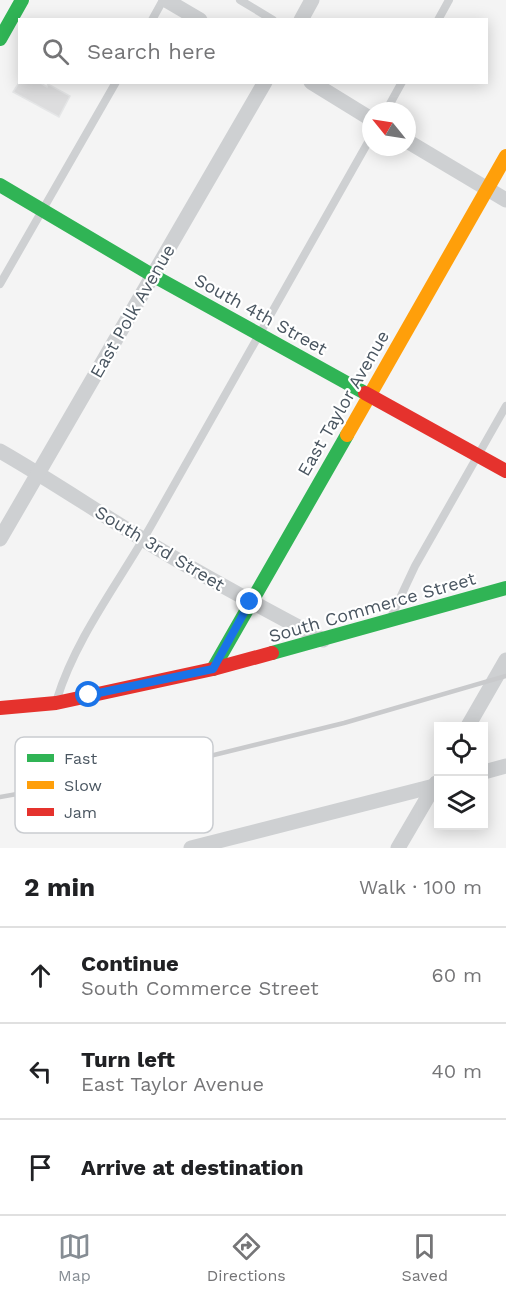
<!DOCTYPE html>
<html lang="en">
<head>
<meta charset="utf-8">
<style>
  body { margin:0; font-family:"Work Sans",sans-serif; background:#f2f2f2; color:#202124 }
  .controls { position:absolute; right:18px; bottom:18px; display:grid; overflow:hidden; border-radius:0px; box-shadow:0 3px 15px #0003 }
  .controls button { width:54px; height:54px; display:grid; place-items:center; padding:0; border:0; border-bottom:2px solid #e0e0e0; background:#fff; color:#202124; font:30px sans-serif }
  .compass { position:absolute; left:362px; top:102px; width:54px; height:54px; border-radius:50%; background:#fff; box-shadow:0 3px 15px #0003; rotate:300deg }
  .stop { position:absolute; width:18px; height:18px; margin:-14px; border:4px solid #1a73e8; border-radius:50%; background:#fff }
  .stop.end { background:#1a73e8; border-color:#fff; box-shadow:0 2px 6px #0008 }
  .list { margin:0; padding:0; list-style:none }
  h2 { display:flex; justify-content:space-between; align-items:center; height:78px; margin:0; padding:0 24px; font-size:26px }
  h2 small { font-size:20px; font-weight:400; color:#757577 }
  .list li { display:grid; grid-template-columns:39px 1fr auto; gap:18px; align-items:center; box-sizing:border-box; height:96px; padding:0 24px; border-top:2px solid #e0e0e0 }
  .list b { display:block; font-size:22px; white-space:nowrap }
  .list p { margin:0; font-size:20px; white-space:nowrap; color:#757577 }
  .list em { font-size:20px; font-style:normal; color:#757577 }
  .icon { flex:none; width:33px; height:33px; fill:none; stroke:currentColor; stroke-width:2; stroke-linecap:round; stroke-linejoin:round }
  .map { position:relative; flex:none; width:506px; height:848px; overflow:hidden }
  .search { position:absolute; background:#fff; box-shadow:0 3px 15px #0003; left:18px; right:18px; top:18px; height:66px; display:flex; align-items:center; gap:15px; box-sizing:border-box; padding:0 21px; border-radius:0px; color:#757577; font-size:22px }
  .sheet { height:366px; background:#fff }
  nav { display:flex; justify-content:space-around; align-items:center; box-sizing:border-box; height:84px; border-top:2px solid #e0e0e0; background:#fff; font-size:16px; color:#757577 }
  nav a { display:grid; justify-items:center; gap:3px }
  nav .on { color:#868d94 }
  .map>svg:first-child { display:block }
</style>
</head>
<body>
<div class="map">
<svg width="506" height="848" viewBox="0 0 506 848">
  <rect width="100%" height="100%" fill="#f4f4f4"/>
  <polygon fill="#ddddde" stroke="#e5e6e7" stroke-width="1.5" points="20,81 20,82 39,82 47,87 48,84 70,96 59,117 13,92"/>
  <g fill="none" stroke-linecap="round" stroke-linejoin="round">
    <g stroke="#ced0d2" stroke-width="8">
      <polyline points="240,0 273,20"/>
      <polyline points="152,20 163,0"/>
      <polyline points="438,20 449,0"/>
      <polyline points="386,111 402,82"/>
      <polyline points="0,284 116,82"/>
      <polyline points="392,615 415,566 506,406"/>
      <path d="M 57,699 C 76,637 120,581 152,524 C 225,395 298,266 371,137"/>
    </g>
    <g stroke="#ced0d2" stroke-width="15">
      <polyline points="166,0 200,20"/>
      <polyline points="301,20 312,0"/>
      <polyline points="311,82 371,119"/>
      <polyline points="407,141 506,200"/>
      <path d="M 0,451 C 49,479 96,511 144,540 C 202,576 263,608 323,640"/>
      <polyline points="0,539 265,82"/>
      <polyline points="468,726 506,660"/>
      <polyline points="484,772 506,766"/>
      <polyline points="191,848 438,785"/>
      <polyline points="398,848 436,783"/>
    </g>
    <g stroke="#30b455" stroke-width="14">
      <polyline points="0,39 22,0"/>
      <polyline points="0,185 152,275 365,393"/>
      <polyline points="272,653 506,588"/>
      <polyline points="213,669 347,435"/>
    </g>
    <polyline stroke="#ff9f0a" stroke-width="14" points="347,435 506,156"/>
    <g stroke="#e5322d" stroke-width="14">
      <polyline points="365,393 506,471"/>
      <polyline points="0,708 56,703 213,669 272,653"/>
    </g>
    <polyline stroke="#c9cacc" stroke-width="4.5" points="0,797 157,769 344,723 506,676"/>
  </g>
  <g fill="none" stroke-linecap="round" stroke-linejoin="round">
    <polyline stroke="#1a73e8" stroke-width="8" points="89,695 213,669 250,602"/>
  </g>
  <g text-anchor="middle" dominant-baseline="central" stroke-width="4.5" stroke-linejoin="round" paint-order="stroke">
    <g font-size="18" fill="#4a5661" stroke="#fff">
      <text transform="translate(132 311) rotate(-60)">East Polk Avenue</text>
      <text transform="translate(261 314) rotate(29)">South 4th Street</text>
      <text transform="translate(343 403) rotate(-60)">East Taylor Avenue</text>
      <text transform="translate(160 548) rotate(31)">South 3rd Street</text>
      <text transform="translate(372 607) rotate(-16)">South Commerce Street</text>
    </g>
  </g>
  <rect x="15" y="737" width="198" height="96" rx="9" fill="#fff" stroke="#c9ccd0" stroke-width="1.5"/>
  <rect x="27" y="754" width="27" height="8" fill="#30b455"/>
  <rect x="27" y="781" width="27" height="8" fill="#ff9f0a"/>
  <rect x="27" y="808" width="27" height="8" fill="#e5322d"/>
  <g font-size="16" fill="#4a5661">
    <text x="64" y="764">Fast</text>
    <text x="64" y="791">Slow</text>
    <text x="64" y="818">Jam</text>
  </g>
</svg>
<div class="controls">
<button><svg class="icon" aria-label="locate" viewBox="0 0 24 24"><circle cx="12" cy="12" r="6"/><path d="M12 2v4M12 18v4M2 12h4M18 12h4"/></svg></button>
<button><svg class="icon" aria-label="layers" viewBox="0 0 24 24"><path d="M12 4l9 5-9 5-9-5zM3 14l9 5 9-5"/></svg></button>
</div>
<svg class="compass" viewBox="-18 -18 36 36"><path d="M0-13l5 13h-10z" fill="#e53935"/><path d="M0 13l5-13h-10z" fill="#757577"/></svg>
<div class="stop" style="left:89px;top:695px"></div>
<div class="stop end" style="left:250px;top:602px"></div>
<div class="search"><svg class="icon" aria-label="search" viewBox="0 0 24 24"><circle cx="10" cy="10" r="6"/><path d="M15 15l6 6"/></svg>Search here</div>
</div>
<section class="sheet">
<h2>2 min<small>Walk · 100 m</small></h2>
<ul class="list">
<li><svg class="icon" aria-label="ahead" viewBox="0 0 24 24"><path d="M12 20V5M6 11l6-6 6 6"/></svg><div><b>Continue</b><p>South Commerce Street</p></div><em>60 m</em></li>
<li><svg class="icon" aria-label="left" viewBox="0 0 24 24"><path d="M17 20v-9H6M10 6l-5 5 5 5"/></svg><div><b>Turn left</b><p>East Taylor Avenue</p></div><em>40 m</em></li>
<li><svg class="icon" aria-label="arrive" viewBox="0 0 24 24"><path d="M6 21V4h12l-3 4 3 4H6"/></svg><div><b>Arrive at destination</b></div></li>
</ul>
</section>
<nav>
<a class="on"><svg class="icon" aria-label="map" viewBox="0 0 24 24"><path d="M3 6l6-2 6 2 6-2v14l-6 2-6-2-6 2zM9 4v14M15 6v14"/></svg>Map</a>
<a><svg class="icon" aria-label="directions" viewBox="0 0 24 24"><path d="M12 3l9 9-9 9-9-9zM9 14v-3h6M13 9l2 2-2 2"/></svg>Directions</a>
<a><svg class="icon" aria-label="saved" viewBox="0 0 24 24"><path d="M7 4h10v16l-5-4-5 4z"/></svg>Saved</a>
</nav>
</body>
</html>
